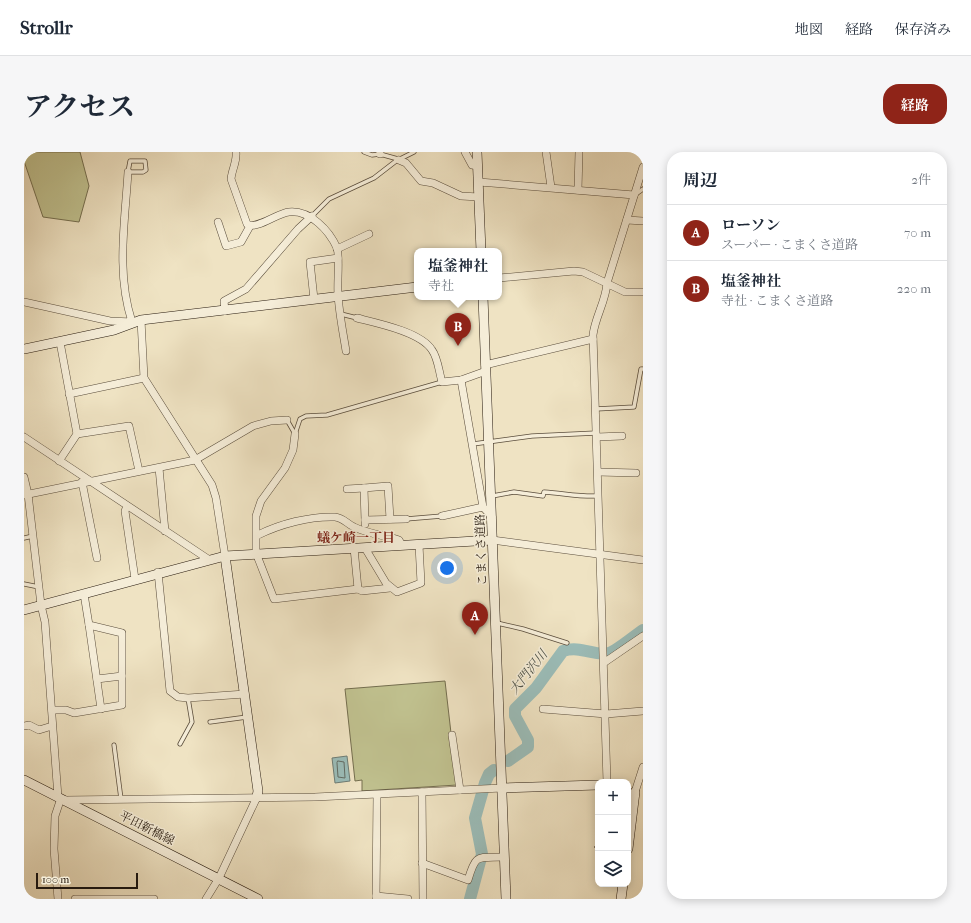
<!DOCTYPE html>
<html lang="ja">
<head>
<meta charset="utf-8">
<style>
  body { margin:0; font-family:"IM FELL French Canon","Noto Serif JP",serif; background:#f6f6f7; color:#1f2937 }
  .controls { position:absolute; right:12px; bottom:12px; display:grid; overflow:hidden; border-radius:8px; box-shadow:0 2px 10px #0003 }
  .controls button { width:36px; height:36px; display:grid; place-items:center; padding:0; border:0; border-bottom:1px solid #e0e1e3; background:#fff; color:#1f2937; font:20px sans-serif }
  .scale { position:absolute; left:12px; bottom:10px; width:102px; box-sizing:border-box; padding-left:4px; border:2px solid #281b0f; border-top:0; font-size:11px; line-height:14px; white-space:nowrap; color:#281b0f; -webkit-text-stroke:3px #f5edd8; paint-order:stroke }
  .you { position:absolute; left:423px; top:416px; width:14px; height:14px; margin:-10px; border:3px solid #fff; border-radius:50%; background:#1a73e8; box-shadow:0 0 0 6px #1a73e833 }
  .badge { display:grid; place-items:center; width:26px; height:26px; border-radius:50%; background:#8f2418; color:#fff; font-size:13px; font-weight:700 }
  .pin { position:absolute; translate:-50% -33px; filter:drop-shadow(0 1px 2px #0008) }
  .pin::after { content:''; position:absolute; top:21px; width:14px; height:12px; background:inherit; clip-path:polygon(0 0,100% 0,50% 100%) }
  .popup { position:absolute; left:390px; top:96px; width:88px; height:52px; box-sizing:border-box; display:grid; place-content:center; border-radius:8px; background:#fff; filter:drop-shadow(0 1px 3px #0005); font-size:13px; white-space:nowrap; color:#747a83 }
  .popup b { font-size:15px; color:#1f2937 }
  .popup::after { content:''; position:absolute; left:50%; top:100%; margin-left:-8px; border:8px solid transparent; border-top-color:#fff }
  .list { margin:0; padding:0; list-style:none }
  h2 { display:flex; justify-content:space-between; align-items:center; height:52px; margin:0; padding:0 16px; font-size:17px }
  h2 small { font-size:13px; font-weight:400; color:#747a83 }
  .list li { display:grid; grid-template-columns:26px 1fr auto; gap:12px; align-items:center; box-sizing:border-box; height:56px; padding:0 16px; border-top:1px solid #e0e1e3 }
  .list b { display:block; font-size:15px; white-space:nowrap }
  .list p { margin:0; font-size:13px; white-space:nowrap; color:#747a83 }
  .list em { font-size:13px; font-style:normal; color:#747a83 }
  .icon { flex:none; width:22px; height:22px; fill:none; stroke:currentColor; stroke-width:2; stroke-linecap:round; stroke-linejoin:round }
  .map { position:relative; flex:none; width:619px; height:747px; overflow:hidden; border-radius:16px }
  header { display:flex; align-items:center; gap:24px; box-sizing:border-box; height:56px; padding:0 20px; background:#fff; border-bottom:1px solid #e0e1e3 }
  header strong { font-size:19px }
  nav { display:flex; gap:22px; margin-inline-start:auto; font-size:14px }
  .intro { display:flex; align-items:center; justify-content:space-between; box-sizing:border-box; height:96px; padding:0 24px }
  h1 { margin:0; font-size:28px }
  .button { padding:10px 18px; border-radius:16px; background:#8f2418; color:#fff; font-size:14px; font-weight:700 }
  main { display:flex; gap:24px; padding:0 24px }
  aside { flex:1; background:#fff; border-radius:16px; box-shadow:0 2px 10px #0003 }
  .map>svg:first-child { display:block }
</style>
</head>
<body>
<header>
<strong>Strollr</strong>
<nav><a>地図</a><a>経路</a><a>保存済み</a></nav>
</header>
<div class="intro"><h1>アクセス</h1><a class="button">経路</a></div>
<main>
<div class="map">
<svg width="619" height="747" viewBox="0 0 619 747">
  <rect width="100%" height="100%" fill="#efe3c3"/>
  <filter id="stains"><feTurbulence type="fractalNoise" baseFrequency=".005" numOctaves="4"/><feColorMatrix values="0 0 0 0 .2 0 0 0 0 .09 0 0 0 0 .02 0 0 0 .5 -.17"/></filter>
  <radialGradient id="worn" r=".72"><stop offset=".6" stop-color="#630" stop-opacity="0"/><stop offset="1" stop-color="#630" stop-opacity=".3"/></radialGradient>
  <g fill="#c0c18f" stroke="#746e4f">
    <polygon points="0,0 56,0 65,34 55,70 19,65 0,9"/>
    <polygon points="421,529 433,633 338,639 338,628 331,629 321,537"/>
  </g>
  <polygon fill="#9bbdb9" stroke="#6d7c75" points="323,604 326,629 311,631 308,606"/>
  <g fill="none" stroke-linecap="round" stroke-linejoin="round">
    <polygon stroke="#626c64" stroke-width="1" points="314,609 320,610 321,626 314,625 313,611"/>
    <g stroke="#9bbdb9" stroke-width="12">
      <path d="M 484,609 L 504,595 L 504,588 L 491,564 L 491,557 L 512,536 L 539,499 C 557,493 571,505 585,501 C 594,498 610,484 619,478"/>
      <polyline points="446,747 458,702 451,666 461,631 465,622 470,618"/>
    </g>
    <g stroke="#5a4d3c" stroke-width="5">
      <g id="lane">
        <polyline points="340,0 348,3 356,2 374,7"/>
        <polygon points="106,9 121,9 122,18 119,20 104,20"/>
        <polyline points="612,42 619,37"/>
        <polyline points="288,64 305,47 350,26 372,9 390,0"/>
        <polyline points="317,162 333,166"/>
        <polyline points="572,257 610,255 617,217 619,217"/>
        <polyline points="263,268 271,282"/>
        <polyline points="271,282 276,267 282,264 303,263 418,230"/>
        <polyline points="449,292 508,284 572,281"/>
        <path d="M 468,344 L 490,340 L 519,344 L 520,340 C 538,341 555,345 574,344"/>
        <polyline points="382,367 418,364"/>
        <polyline points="0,386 9,384"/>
        <polyline points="0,432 15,435"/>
        <polyline points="473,471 499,477 543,491"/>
        <polyline points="186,570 223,565"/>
        <polyline points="156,592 168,570 164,546"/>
        <polyline points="90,593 97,647"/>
      </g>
    </g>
    <g stroke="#5a4d3c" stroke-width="8">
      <g id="street">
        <path d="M 212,0 C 213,10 208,17 207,27 L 223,72 C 233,78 253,61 265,60 C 286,58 305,78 313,96 C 316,104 313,131 314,142 C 315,161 319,180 322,199"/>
        <polyline points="441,0 448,13 454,14"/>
        <polyline points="522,0 527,35"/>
        <polyline points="356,2 356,0"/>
        <polyline points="375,8 382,11 397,29 409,31 437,44 455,45"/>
        <polyline points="455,30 610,43"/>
        <polyline points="554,38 555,0"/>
        <polyline points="603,68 619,69"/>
        <polyline points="194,70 202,94 217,90 226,74"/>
        <polyline points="313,97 345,82"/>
        <polyline points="475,126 550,119 559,120 601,140 619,140"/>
        <polyline points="290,147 286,110 314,106"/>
        <path d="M 0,150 L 86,169 L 108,170 C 92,121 101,70 104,20"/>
        <polyline points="201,159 200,149 222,137 274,77 288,64"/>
        <path d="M 333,166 C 353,171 397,180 408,198 C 414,206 415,220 418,230 L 437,228 L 462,219"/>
        <polyline points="117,168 120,226 188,333 192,346 201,404"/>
        <polyline points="461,213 569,187"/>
        <polyline points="437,228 459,355 468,365"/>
        <polyline points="45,242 120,226"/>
        <polyline points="53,282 105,274 115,319"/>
        <polyline points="271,282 269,298 261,316 237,349 232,364 232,401 250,447 334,437 338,439 366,436"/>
        <polyline points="0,285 184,407"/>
        <polyline points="573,285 598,284"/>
        <polyline points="35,309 53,282 36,190"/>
        <polyline points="135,316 141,379"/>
        <polyline points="574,320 612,321"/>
        <polyline points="0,325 4,342 17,453 21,470 34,645"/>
        <polyline points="58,330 73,406"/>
        <polyline points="323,337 340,336"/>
        <polyline points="0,343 171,308 229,274 247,269 263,268"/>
        <polyline points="103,354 101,359 111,427"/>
        <polyline points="418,364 459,355"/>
        <polyline points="341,368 340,336 364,334 366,367"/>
        <polyline points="341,372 341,368 382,367"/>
        <path d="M 234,383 C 256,372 286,364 311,365 C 320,366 323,372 330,375 C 342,381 362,384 375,388 L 378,393"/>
        <polyline points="468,388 619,408"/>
        <polyline points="330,396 334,437"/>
        <polyline points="341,396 362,431 373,440 397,431 395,393"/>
        <polyline points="134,420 146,539 154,545 164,546 221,542"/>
        <polyline points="65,473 77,557"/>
        <polyline points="581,510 619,484"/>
        <polyline points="73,527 98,524"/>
        <polyline points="519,557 582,562 619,559"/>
        <polyline points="28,558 42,558 50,561 98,553 98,481 65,473 60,442"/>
        <polyline points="0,574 5,573 15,578 28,574"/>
        <polyline points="428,583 436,638"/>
        <path d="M 583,630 L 569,183 C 571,165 582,149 583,131 L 619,15"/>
        <polyline points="398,640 399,747"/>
        <polyline points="611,640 619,615"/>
        <polyline points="41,648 291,645 478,636"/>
        <path d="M 398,711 L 444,728 C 452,701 453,706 480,705"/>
        <polyline points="352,744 384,747"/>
        <polyline points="34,747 30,697 31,664 37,646"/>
        <polyline points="51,747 130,747"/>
        <polyline points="182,747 195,726 233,645"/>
        <polyline points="352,747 353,643"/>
      </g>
    </g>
    <g stroke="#281b0f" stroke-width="10">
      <g id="secondary">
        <polyline points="453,0 457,99"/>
        <polyline points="459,145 482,747"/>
        <polyline points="0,197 90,178 117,168 393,135"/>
        <polyline points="201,404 234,639 233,645"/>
        <polyline points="0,458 201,404 468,388"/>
        <polyline points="0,628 234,747"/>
        <polyline points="478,636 574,633"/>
        <polyline points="604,697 611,640"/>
        <polyline points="597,747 599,732"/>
      </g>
    </g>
    <polyline stroke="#281b0f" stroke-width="1" stroke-dasharray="1 2" stroke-linecap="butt" points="570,695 574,695"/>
    <use href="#lane" stroke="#f5edd8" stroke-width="3.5"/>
    <use href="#street" stroke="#f5edd8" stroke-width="7"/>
    <use href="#secondary" stroke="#f5edd8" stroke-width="9"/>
  </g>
  <g text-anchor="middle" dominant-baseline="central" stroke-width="3" stroke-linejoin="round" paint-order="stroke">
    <g font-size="12" fill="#281b0f" stroke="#f5edd8">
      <text transform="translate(457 398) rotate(-92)">こまくさ道路</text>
      <text transform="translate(123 676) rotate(27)">平田新橋線</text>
    </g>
    <g font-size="13" font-weight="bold" fill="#7a1f14" stroke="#f5edd8">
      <text x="332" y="385">蟻ケ崎一丁目</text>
    </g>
    <g font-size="13" font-style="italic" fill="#50544a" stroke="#f5edd8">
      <text transform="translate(504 520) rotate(-51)">大門沢川</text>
    </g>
  </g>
  <rect width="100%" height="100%" filter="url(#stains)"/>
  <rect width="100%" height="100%" fill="url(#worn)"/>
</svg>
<div class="controls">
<button>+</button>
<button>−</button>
<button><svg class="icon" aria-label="layers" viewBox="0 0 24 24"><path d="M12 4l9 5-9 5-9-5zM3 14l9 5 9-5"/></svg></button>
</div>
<div class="scale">100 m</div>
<div class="you"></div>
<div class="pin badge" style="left:451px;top:483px">A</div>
<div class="pin badge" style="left:434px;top:194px">B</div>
<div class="popup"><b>塩釜神社</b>寺社</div>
</div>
<aside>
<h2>周辺<small>2件</small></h2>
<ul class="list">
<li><span class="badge">A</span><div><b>ローソン</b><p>スーパー · こまくさ道路</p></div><em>70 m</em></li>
<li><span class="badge">B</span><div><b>塩釜神社</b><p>寺社 · こまくさ道路</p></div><em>220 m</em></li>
</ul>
</aside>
</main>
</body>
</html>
